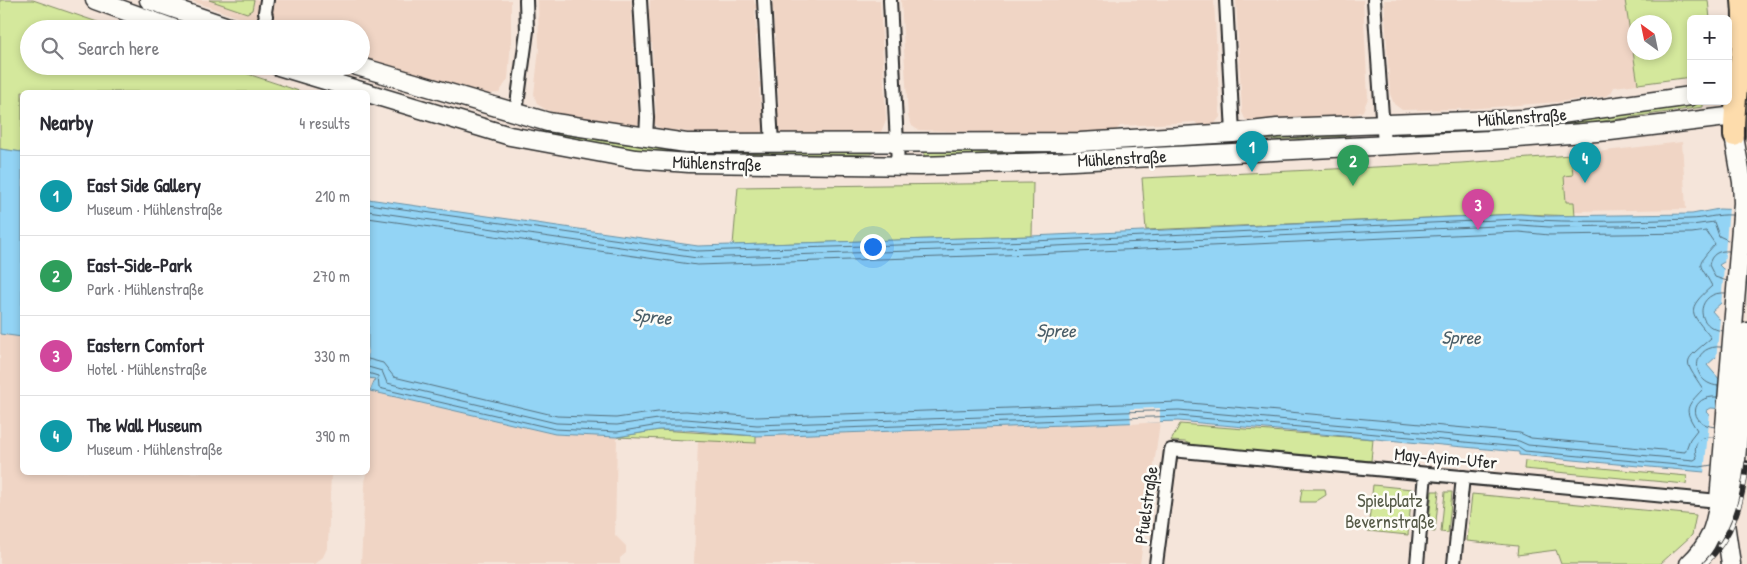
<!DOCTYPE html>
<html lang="en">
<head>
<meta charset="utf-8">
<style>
  body { margin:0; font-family:"Patrick Hand",sans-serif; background:#f2f2f3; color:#2b2b33 }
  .controls { position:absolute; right:15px; top:15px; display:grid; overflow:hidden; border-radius:8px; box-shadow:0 2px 8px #0003 }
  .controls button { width:45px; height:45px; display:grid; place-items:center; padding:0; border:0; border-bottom:1px solid #e1e1e2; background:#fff; color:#2b2b33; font:25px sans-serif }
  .compass { position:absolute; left:1627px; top:15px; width:45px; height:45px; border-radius:50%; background:#fff; box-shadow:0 2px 8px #0003; rotate:327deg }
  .you { position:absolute; left:872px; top:246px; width:18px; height:18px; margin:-12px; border:4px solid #fff; border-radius:50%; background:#1a73e8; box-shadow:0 0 0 8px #1a73e833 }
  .badge { display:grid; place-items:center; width:32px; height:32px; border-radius:50%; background:#c8321e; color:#fff; font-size:16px; font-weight:700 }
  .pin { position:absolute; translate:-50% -41px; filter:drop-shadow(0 1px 2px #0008) }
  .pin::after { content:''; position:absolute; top:26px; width:18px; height:15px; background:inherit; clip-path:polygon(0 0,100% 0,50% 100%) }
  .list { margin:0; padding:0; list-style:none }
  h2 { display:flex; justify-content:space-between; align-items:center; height:65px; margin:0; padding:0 20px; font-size:21px }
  h2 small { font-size:16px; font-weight:400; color:#7c7c81 }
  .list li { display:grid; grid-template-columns:32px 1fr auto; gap:15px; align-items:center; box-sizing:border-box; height:80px; padding:0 20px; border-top:1px solid #e1e1e2 }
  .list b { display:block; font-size:19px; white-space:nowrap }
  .list p { margin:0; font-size:16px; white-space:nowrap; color:#7c7c81 }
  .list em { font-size:16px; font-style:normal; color:#7c7c81 }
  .icon { flex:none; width:28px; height:28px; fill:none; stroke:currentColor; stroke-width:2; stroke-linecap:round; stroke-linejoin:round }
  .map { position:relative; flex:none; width:1747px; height:564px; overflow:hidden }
  .search { position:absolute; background:#fff; box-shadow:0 2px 8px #0003; left:20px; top:20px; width:350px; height:55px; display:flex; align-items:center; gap:12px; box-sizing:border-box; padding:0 18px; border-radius:28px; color:#7c7c81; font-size:19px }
  .panel { position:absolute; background:#fff; box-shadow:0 2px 8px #0003; left:20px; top:90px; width:350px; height:385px; border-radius:8px }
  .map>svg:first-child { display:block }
</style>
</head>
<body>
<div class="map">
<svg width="1747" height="564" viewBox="0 0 1747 564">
  <rect width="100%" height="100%" fill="#f5e5da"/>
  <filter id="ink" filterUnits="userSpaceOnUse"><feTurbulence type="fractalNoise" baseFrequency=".02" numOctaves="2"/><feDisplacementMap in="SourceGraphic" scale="10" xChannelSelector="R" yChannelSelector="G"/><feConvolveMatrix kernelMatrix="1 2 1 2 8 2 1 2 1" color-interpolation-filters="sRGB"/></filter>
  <g filter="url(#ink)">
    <g fill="#f0d5c5">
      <polygon points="189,0 511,0 511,41 508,79 499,93 486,94 361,59 361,29 272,29"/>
      <polygon points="538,0 631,0 633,36 637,37 637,42 633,43 635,63 638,63 639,68 635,69 636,89 640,90 640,95 637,95 638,114 641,114 641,121 637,125 631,126 576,118 546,110 537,104 534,94 539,49"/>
      <polygon points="650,0 754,0 755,4 758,4 759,9 755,9 756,30 760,30 760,35 756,36 758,57 761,57 762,61 758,62 759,82 763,82 763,87 759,88 761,108 764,109 765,127 761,134 715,135 662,129 656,126 652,115 656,114 655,94 651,94 651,89 654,88 653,68 650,68 649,62 653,62 652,43 648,43 646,10 650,9"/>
      <polygon points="773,0 880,0 886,120 881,132 876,135 780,134 777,130 775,108 779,108 778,87 774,87 774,82 777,81 776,61 772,61 772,56 776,55 775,34 771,34 771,29 774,29 773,8 769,8 769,4 773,3"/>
      <polygon points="901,0 1214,0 1220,117 1213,126 1202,128 1195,122 1120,126 1114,132 1042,134 918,130 912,126 908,116"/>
      <polygon points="1236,0 1363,0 1368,98 1363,111 1352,116 1253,122 1245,119 1242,112"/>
      <polygon points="1384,0 1625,0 1638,84 1614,87 1611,93 1606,96 1558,102 1467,109 1402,110 1394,104 1390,94"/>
      <polygon points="1682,142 1686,209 1575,211 1574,202 1566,202 1564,175 1573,175 1571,155"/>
      <polygon points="0,334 22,337 22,472 331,473 328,546 323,557 314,564 0,564"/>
      <polygon points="370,391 554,434 617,437 615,535 626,546 626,553 620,558 620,564 361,564"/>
      <polygon points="1160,422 1140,564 694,564 698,439 756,443 756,436"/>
    </g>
    <g fill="#d4e89c" stroke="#808a64" fill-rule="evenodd">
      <polygon points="0,0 33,0 118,29 29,29 29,66 224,66 302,92 22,92 22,152 0,149"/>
      <polygon points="209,0 254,0 252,10 247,13"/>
      <path d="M 1625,0 L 1708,0 L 1710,19 L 1691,19 L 1691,77 L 1638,84 ZM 1634,22 L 1664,22 L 1664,52 L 1634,52 Z"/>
      <polygon points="1703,101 1703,107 1582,124 1410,138 1410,131"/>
      <path d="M 543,129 C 651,156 761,150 872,150 L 872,154 L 691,158 L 638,153 L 541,137 Z"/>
      <polygon points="1350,131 1350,136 1265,140 1226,146 1093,153 1093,147"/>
      <polygon points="1040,150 1040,156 924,158 924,151"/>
      <polygon points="1571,155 1573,175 1564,176 1566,202 1574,202 1575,216 1520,214 1146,230 1142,178 1461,163"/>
      <polygon points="1033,183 1032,236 733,245 738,187"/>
      <polygon points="1180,424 1373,439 1371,461 1198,447 1185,442 1171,441"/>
      <polygon points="659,430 756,436 756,443 617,437"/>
      <polygon points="1525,461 1687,476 1686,484 1524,469"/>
      <polygon points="1373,485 1412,489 1408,535 1368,531"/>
      <polygon points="1302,489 1325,489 1326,495 1315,502 1300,502"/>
      <polygon points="1432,491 1439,491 1435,532 1428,531"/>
      <polygon points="1445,492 1452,492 1448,533 1441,532"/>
      <polygon points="1472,494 1696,515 1692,535 1660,564 1561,564 1556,550 1517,555 1518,546 1467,541"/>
    </g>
    <g fill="#93d4f5" stroke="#6990a4">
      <polygon points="0,149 22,152 22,337 0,334"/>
      <polygon points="368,199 698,246 1032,236 1520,214 1548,216 1692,214 1719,209 1747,210 1727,230 1747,233 1747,264 1724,262 1719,265 1723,269 1747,272 1747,306 1721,303 1712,311 1719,319 1747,322 1747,360 1716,357 1707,365 1747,411 1711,408 1706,411 1710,415 1747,420 1704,472 1519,455 1519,452 1178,421 756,436 686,430 659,430 617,437 555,434 370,391 375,379 368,378"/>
    </g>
    <g fill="#f5e5da">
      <polygon points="1729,207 1747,208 1747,266 1724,265"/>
      <polygon points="1724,266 1747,269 1747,308 1721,306"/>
      <polygon points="1720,317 1747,320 1747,362 1716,360"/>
      <polygon points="1160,408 1160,422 1131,424 1130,409"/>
      <polygon points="1710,412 1747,417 1747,477 1704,473"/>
    </g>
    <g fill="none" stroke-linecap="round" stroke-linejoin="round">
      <g stroke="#556f7c" stroke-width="1">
        <path d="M 368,204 L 697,251 L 1033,241 L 1519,219 C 1576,223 1633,221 1690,219 C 1704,219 1717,214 1732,215"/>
        <polyline points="368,211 697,258 1033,247 1519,225 1549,227 1692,225 1714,222 1719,236 1730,241"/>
        <path d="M 368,218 L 697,265 L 1033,254 L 1519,232 L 1549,235 L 1692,233 L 1706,231 L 1715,244 C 1694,268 1699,261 1712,286 C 1684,311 1691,312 1711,338 C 1683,363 1682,357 1703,389 C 1686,407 1683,409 1697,430 L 1690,439 L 1685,452 L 1531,438 L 1520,433 L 1179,402 L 757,417 L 686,411 L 658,412 L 616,418 L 557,416 L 394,377 L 383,363 L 368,359"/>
        <path d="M 1727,281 L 1715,277 L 1709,265 C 1711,254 1719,250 1729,251"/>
        <path d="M 1723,331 C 1692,327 1697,290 1726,293"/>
        <path d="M 368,367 L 382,371 L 387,383 L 556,423 L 617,425 L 658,419 L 686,419 L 757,425 L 1179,410 L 1519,441 L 1528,445 L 1694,460 L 1697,458 C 1692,443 1699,436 1714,437"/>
        <polyline points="368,373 378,376 379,388 555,429 617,432 659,425 686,425 757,431 1179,416 1519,447 1525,451 1700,467 1712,465"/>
        <path d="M 1718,386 C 1689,383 1691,344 1721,347"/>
        <path d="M 1715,427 C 1687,424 1690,395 1717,397"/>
      </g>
      <g stroke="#2b2b2b" stroke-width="16">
        <g id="street">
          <polyline points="640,0 647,117 646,138"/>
          <polyline points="764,0 772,144"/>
          <polyline points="890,0 898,165"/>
          <polyline points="1226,0 1233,133"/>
          <polyline points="1374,0 1384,145"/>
          <polyline points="261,29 266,16 265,12 267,0"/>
          <polyline points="516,112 527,31 526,0"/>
          <polyline points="1156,564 1171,450 1719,501"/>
          <polyline points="1417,564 1425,474"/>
          <polyline points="1454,564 1463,477"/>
        </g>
      </g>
      <g stroke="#2b2b2b" stroke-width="21">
        <g id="secondary">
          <polyline points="95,0 175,29"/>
          <polyline points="149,0 234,29"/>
          <polyline points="278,66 510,136 635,159 689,163 920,166 1053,162 1490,140 1610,131 1735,116"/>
          <polyline points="357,66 548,122 686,143 1080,142 1233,133 1277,128 1525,119 1691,96"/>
          <path d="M 1689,564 C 1709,546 1715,528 1719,501 L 1743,203 L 1742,182 L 1734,136"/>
          <polyline points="1731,564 1725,523 1734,483 1747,332"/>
        </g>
      </g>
      <g stroke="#2b2b2b" stroke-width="24">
        <path id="primary" d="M 1734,136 C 1733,90 1747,46 1742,0"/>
      </g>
      <use href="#street" stroke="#fdfcf7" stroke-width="12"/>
      <use href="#secondary" stroke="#fdfcf7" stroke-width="18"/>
      <use href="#primary" stroke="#fddcac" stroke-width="20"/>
      <g stroke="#2b2b2b" stroke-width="5.5">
        <path id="rail" d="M 1705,564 C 1733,536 1743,501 1747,463"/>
      </g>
      <use href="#rail" stroke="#fdfcf7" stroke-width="4" stroke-dasharray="11" stroke-linecap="butt"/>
    </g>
  </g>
  <g text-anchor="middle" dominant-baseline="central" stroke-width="5" stroke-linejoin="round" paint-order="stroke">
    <g font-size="18" fill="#2b2b2b" stroke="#fdfcf7">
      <text transform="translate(1522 117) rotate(-4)">Mühlenstraße</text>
      <text transform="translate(1122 158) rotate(-3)">Mühlenstraße</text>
      <text transform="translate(717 163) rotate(2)">Mühlenstraße</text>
      <text transform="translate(1446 458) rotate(5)">May-Ayim-Ufer</text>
      <text transform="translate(1146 505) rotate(-82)">Pfuelstraße</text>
    </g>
    <g font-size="18" fill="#555a47" stroke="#fdfcf7">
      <text x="1390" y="500">Spielplatz<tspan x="1390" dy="21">Bevernstraße</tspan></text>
    </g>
    <g font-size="19" font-style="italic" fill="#4a5e68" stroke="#fdfcf7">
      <text transform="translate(652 316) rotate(6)">Spree</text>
      <text transform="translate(1056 330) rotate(1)">Spree</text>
      <text transform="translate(1461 337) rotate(1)">Spree</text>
    </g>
  </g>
</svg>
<div class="controls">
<button>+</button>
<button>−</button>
</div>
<svg class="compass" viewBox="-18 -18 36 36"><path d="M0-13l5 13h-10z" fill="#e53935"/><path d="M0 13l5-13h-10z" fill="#7c7c81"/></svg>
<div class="you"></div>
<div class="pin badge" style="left:1252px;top:172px;background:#0f9aa8">1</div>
<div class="pin badge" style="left:1353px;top:186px;background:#2e9e5b">2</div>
<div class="pin badge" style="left:1478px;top:230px;background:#d1479c">3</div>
<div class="pin badge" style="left:1585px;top:183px;background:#0f9aa8">4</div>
<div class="search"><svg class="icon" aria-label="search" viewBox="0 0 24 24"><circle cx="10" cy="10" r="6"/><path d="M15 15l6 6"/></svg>Search here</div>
<section class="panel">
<h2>Nearby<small>4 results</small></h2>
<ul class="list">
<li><span class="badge" style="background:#0f9aa8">1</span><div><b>East Side Gallery</b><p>Museum · Mühlenstraße</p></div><em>210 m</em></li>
<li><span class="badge" style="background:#2e9e5b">2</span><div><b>East-Side-Park</b><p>Park · Mühlenstraße</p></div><em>270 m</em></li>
<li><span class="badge" style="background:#d1479c">3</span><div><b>Eastern Comfort</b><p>Hotel · Mühlenstraße</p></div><em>330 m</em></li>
<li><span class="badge" style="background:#0f9aa8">4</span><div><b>The Wall Museum</b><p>Museum · Mühlenstraße</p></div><em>390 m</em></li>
</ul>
</section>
</div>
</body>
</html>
